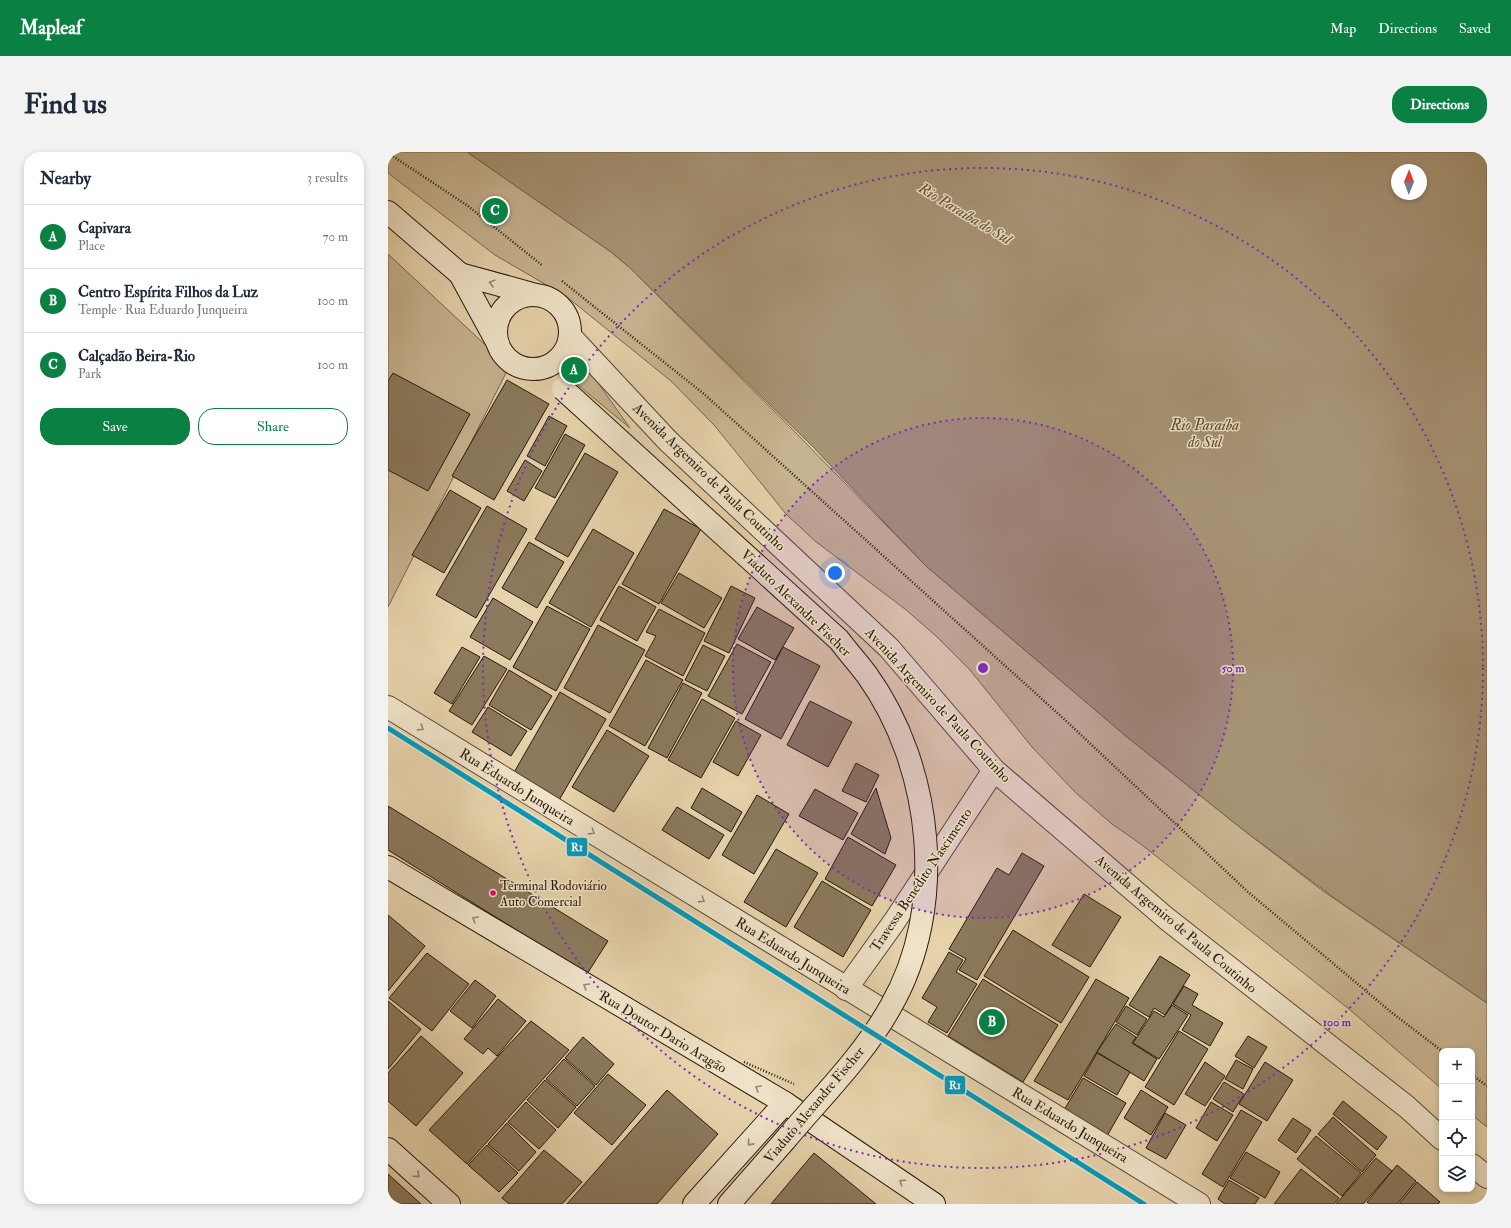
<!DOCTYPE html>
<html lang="en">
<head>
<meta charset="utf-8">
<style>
  body { margin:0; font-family:"IM FELL Double Pica",serif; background:#f2f2f3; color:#1f2937 }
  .controls { position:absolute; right:12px; bottom:12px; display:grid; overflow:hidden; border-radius:8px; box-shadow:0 2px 6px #0003 }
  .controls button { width:36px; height:36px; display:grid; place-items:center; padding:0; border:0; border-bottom:1px solid #e0e1e3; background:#fff; color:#1f2937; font:20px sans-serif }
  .compass { position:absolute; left:1003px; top:12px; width:36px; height:36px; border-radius:50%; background:#fff; box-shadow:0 2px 6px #0003; rotate:1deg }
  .you { position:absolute; left:447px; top:421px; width:14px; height:14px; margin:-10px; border:3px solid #fff; border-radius:50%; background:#1a73e8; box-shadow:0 0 0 6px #1a73e833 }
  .badge { display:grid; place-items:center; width:26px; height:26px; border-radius:50%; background:#0b8043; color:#fff; font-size:13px; font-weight:700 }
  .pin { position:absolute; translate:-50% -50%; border:2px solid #fff; box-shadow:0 1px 4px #0006 }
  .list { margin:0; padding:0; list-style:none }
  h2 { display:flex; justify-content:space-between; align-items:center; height:52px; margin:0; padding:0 16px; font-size:17px }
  h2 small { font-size:13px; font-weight:400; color:#747a83 }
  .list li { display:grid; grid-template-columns:26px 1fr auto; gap:12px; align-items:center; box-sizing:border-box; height:64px; padding:0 16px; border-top:1px solid #e0e1e3 }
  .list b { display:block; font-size:15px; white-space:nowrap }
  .list p { margin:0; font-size:13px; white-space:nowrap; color:#747a83 }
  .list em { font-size:13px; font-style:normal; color:#747a83 }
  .actions { display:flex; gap:8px; padding:12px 16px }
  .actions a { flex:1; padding:9px 0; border:1px solid #0b8043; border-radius:16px; text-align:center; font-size:14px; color:#0b8043 }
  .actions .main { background:#0b8043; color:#fff }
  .icon { flex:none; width:22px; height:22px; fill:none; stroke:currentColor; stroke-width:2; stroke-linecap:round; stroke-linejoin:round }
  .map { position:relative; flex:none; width:1099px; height:1052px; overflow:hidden; border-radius:16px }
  header { display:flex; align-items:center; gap:24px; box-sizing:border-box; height:56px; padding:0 20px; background:#0b8043; color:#fff }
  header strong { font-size:19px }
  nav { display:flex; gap:22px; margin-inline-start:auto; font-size:14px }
  .intro { display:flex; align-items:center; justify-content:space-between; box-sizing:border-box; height:96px; padding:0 24px }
  h1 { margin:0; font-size:28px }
  .button { padding:10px 18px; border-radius:16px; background:#0b8043; color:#fff; font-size:14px; font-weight:700 }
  main { display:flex; gap:24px; padding:0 24px }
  aside { flex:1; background:#fff; border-radius:16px; box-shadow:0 2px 6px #0003 }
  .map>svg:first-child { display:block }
</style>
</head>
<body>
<header>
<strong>Mapleaf</strong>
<nav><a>Map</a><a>Directions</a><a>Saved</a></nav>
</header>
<div class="intro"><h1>Find us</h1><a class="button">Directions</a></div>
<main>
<aside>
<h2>Nearby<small>3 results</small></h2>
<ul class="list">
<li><span class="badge">A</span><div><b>Capivara</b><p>Place</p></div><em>70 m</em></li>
<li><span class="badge">B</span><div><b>Centro Espírita Filhos da Luz</b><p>Temple · Rua Eduardo Junqueira</p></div><em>100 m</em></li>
<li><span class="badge">C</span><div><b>Calçadão Beira-Rio</b><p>Park</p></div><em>100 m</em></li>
</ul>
<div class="actions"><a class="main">Save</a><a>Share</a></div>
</aside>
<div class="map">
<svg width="1099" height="1052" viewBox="0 0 1099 1052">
  <rect width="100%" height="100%" fill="#e6d2ab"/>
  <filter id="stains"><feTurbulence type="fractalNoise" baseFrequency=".005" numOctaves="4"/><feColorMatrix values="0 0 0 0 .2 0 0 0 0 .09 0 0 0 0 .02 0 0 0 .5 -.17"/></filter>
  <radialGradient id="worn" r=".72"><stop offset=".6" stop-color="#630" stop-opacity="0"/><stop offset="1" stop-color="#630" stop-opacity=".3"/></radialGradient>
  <g fill="#c6b38f" stroke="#78664c">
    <polygon points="0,0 79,0 223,100 241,115 406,279 538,414 739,585 854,677 935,739 1099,851 1099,975 1084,963 1084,899 1054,899 1054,937 961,857 754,693 724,672 688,641 644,595 582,518 548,484 517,457 427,389 398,362 326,273 283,229 179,145 107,103 0,21"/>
    <polygon points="0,102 121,215 0,455"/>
    <path d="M 188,206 L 193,207 L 242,276 L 178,223 C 176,213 179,208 188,206 Z"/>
  </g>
  <path fill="#a69374" stroke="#746349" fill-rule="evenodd" d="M 79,0 L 1099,0 L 1099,851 L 949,748 L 854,677 L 739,585 L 538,414 L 425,295 L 241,115 L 223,100 ZM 1009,18 L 1033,18 L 1033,42 L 1009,42 Z"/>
  <g fill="#8b7a5d" stroke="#291a08">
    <polygon points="5,221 82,262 40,339 0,318 0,229"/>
    <polygon points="119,228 161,252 106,348 64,324"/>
    <polygon points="161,264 179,274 157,314 139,304"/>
    <polygon points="177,282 197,293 167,346 147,336"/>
    <polygon points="197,301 230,320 180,405 147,387"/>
    <polygon points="137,308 154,319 136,349 119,339"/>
    <polygon points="62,338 93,356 56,421 24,403"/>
    <polygon points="99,354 139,377 88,466 48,443"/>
    <polygon points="276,357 313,377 271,452 234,432"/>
    <polygon points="205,377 246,401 203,475 161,451"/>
    <polygon points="141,390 176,410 149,456 114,436"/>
    <polygon points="291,421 334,446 316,476 273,451"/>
    <polygon points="231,434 268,455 249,489 212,468"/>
    <polygon points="343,434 367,446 341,501 316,489"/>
    <polygon points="105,446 145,470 122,508 82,485"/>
    <polygon points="159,454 202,477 168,539 125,515"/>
    <polygon points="369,455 406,476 387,508 350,487"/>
    <polygon points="271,457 317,481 295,524 257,504 268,484 258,480"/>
    <polygon points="210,473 257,498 222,561 176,536"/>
    <polygon points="349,492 383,510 354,562 320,544"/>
    <polygon points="315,493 337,504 319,539 297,528"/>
    <polygon points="74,495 92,505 64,552 46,541"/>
    <polygon points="395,495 432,514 393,587 357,567"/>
    <polygon points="96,504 119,517 84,573 61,559"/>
    <polygon points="258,508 295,528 257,594 221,574"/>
    <polygon points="121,518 164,544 143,578 101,553"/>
    <polygon points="295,531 314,541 279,606 260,596"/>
    <polygon points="172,540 218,567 170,650 124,624"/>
    <polygon points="314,547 347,566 313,626 280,608"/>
    <polygon points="422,549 464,570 440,615 399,593"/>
    <polygon points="100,555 139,579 123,604 84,580"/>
    <polygon points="348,569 373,583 350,624 325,610"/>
    <polygon points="219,578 261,604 226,660 184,635"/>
    <polygon points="468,611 491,623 478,650 454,639"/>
    <polygon points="314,636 354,660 343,680 303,656"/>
    <polygon points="488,636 503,686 497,702 463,682"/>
    <polygon points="427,637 470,661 455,688 411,664"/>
    <polygon points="369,643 401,662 366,722 334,703"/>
    <polygon points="0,654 220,789 199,822 0,698"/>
    <polygon points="289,655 336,683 321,707 274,678"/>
    <polygon points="460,685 508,713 484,754 437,727"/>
    <polygon points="388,697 430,721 398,775 356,750"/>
    <polygon points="634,701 656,714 589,828 571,818 578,807 561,797 609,716 621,723"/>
    <polygon points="434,729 483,758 455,805 406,775"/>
    <polygon points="696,742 733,765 702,815 664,793"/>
    <polygon points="0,763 37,794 0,839"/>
    <polygon points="625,778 701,825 673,871 596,824"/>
    <polygon points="561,800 575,808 568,820 589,832 559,881 540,870 549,855 534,846"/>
    <polygon points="39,801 81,832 44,879 1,846"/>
    <polygon points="772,804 802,823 777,863 766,856 761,865 741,853"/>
    <polygon points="595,827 670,873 635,930 560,884"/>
    <polygon points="708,827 741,846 680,948 646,929"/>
    <polygon points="87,828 108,844 84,876 62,859"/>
    <polygon points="796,834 810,842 804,853 835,871 822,894 794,878 803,863 785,852"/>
    <polygon points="110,847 138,869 109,904 100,896 95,902 76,887"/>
    <polygon points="0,849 33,877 0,917"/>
    <polygon points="784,853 800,863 771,907 745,891 766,859 776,865"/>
    <polygon points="738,854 759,867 749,883 728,870"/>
    <polygon points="143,869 181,898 79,1012 41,978"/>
    <polygon points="728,872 748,885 744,891 769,907 756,929 709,900"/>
    <polygon points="791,879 820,897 786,953 757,935"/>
    <polygon points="33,884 75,921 28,974 0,949 0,921"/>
    <polygon points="860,884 879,895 866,916 847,904"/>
    <polygon points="195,885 226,912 208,933 177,906"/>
    <polygon points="709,901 742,920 729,943 696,924"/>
    <polygon points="176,907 207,934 189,954 158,927"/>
    <polygon points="848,908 865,917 855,937 837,927"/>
    <polygon points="817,910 837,924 817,954 797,942"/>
    <polygon points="877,910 905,928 879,969 851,952"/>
    <polygon points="220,922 258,953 224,993 186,961"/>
    <polygon points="695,926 738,951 719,984 676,958"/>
    <polygon points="157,928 188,955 170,976 139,948"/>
    <polygon points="836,930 856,942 845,960 825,947"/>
    <polygon points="279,938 330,982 269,1052 179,1052"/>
    <polygon points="753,938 780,955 763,983 736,966"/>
    <polygon points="955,949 999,985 989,998 945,962"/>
    <polygon points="138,950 168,978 151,997 120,970"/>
    <polygon points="823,950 845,963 829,989 808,976"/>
    <polygon points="853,958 874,970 835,1035 814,1022"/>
    <polygon points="777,961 798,973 778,1007 758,996"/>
    <polygon points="945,965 988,1003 974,1020 930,982"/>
    <polygon points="905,966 923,978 908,1001 890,988"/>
    <polygon points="119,971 148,1000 131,1019 100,992"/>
    <polygon points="928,984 973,1021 954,1044 909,1007"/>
    <polygon points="99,993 130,1021 111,1040 80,1013"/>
    <polygon points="156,998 194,1030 174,1052 121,1052 114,1046"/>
    <polygon points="858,1000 892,1020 877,1046 842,1026"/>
    <polygon points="426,1001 488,1052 383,1052"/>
    <polygon points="988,1006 1004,1019 975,1052 948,1052"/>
    <polygon points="1009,1013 1028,1029 1009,1052 982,1052 979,1050"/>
    <polygon points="913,1017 951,1046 946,1052 886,1052"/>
    <polygon points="0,1022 33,1052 0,1052"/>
    <polygon points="841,1028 871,1046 867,1052 837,1052 830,1047"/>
    <polygon points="1029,1030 1052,1050 1050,1052 1011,1052"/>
  </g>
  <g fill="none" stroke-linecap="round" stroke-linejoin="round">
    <g stroke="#584831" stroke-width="24">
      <g id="street">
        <polyline points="182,184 280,289 501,496 606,618 779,767 1019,955 1054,987"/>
        <polyline points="0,555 811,1052"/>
        <polyline points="458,837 506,770 606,618"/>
        <polyline points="1084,1013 1099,1025"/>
      </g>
    </g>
    <g stroke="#291a08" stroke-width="24">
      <g id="secondary">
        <polyline points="0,60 72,122 109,190"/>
        <polyline points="72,122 148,143"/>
        <circle cx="145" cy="180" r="37"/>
        <polyline points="0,715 397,951 546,1052"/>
        <polyline points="0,997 61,1052"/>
        <polyline points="306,1052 397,951"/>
        <polyline points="341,1052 398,987"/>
      </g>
    </g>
    <g stroke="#291a08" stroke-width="2.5" stroke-dasharray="1 2" stroke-linecap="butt">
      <polyline points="0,1 80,54 155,114"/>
      <polyline points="174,129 316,242 675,566 860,740 1003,860 1054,899"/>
      <polyline points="1084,923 1099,934"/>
    </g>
    <use href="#street" stroke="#efe2c8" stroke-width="22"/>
    <use href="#secondary" stroke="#efe2c8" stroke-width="22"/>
    <g stroke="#291a08" stroke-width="24" stroke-linecap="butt">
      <path id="secondary-bridge" d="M 175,237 L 451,488 C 460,500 470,511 479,523 C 545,615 560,755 503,854 C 476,903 434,944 398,987"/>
    </g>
    <polyline stroke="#291a08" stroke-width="2.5" stroke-dasharray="1 2" stroke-linecap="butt" points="356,910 406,932"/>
    <use href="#secondary-bridge" stroke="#efe2c8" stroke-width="22"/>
    <g stroke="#efe2c8" stroke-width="8">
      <polyline id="rail-1" points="0,576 756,1052"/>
    </g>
    <use href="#rail-1" stroke="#049bba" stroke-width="5"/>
  </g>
  <defs><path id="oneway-chevron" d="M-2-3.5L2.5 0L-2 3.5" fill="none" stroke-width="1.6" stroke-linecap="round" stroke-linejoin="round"/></defs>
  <g stroke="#968872">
    <use href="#oneway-chevron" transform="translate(104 131) rotate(-165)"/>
    <use href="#oneway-chevron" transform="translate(33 576) rotate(32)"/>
    <use href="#oneway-chevron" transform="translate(204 680) rotate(32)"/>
    <use href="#oneway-chevron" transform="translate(314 748) rotate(32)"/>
    <use href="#oneway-chevron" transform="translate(87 767) rotate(-149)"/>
    <use href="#oneway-chevron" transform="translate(198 834) rotate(-149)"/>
    <use href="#oneway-chevron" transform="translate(370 936) rotate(-150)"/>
    <use href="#oneway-chevron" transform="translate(362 991) rotate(132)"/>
    <use href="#oneway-chevron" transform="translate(29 1023) rotate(42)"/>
    <use href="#oneway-chevron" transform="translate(514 1030) rotate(-146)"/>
  </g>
  <circle cx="595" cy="516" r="250" fill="#7b2cbf" fill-opacity=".12"/>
  <g fill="none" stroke="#7b2cbf" stroke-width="2" stroke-dasharray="2 4">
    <circle cx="595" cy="516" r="250"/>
    <circle cx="595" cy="516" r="500"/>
  </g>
  <circle fill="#e5007d" stroke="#efe2c8" stroke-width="1.5" cx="105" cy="741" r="3.5"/>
  <g text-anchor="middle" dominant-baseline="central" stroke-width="3" stroke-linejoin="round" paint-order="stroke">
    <g font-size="13" fill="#291a08" stroke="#efe2c8" text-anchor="start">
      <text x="112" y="734">Terminal Rodoviário<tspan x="112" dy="16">Auto Comercial</tspan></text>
    </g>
    <g font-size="14" fill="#291a08" stroke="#efe2c8">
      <text transform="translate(321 325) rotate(44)">Avenida Argemiro de Paula Coutinho</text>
      <text transform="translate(408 451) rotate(44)">Viaduto Alexandre Fischer</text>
      <text transform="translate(550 553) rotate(47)">Avenida Argemiro de Paula Coutinho</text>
      <text transform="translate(129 635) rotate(32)">Rua Eduardo Junqueira</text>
      <text transform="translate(533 728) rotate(-56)">Travessa Benedito Nascimento</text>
      <text transform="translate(788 772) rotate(40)">Avenida Argemiro de Paula Coutinho</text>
      <text transform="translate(405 804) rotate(32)">Rua Eduardo Junqueira</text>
      <text transform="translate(275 880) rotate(31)">Rua Doutor Dario Aragão</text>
      <text transform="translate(426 953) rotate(-50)">Viaduto Alexandre Fischer</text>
      <text transform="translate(682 973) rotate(31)">Rua Eduardo Junqueira</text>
    </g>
    <g font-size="15" font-style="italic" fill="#5b4a33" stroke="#efe2c8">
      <text transform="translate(577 62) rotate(31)">Rio Paraíba do Sul</text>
      <text x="817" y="273">Rio Paraíba<tspan x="817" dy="17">do Sul</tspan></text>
    </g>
  </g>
  <circle cx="595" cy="516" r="6" fill="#7b2cbf" stroke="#efe2c8" stroke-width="2"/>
  <g font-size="12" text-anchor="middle" font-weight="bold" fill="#7b2cbf" stroke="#efe2c8" stroke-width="3" stroke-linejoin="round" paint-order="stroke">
    <text x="845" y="520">50 m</text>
    <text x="949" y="874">100 m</text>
  </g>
  <g stroke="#efe2c8" stroke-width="1.5">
    <rect x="178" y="685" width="22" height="20" rx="4" fill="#049bba"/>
    <rect x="556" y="923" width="22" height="20" rx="4" fill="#049bba"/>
  </g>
  <g font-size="11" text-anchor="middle" font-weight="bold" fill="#fff">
    <text x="189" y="699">R1</text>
    <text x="567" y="937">R1</text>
  </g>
  <rect width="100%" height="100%" filter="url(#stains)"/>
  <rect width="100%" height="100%" fill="url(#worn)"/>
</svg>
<div class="controls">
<button>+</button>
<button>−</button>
<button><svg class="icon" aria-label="locate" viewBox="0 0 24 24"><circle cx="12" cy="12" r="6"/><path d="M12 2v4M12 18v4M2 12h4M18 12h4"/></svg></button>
<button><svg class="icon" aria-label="layers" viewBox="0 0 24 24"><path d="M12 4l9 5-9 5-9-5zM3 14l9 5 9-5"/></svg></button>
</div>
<svg class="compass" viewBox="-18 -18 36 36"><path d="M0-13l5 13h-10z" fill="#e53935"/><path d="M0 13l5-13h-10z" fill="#747a83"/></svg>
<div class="you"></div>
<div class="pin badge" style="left:186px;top:218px">A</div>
<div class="pin badge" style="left:604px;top:870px">B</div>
<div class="pin badge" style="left:107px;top:59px">C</div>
</div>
</main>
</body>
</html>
